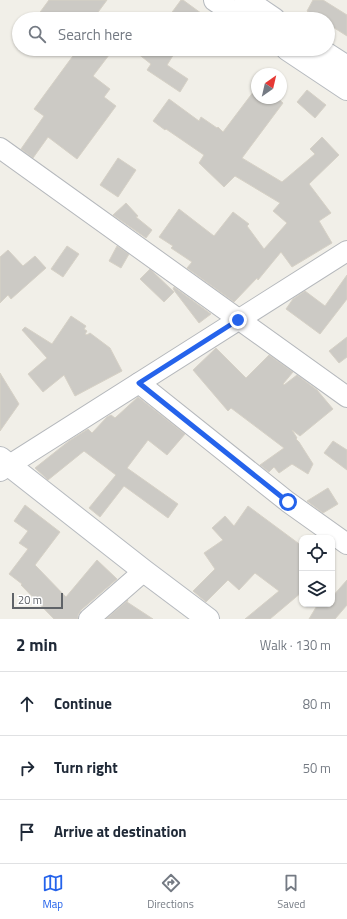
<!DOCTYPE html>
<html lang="en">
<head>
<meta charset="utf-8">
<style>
  body { margin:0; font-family:"Titillium Web",sans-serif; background:#f6f6f7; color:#1f2937 }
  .controls { position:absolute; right:12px; bottom:12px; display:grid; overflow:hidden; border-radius:8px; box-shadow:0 1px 3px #0004 }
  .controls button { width:36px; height:36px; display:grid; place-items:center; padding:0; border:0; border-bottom:1px solid #e0e1e3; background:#fff; color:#1f2937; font:20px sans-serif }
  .compass { position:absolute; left:251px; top:68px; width:36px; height:36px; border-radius:50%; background:#fff; box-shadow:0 1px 3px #0004; rotate:34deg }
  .scale { position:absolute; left:12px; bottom:10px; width:51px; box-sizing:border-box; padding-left:4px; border:2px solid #5f6368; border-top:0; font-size:11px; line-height:14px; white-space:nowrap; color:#5f6368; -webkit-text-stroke:3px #fff; paint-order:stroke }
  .stop { position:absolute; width:12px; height:12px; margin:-9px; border:3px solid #2563eb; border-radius:50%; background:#fff }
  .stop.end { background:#2563eb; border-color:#fff; box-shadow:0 1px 4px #0008 }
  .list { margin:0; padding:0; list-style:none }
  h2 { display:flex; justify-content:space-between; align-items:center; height:52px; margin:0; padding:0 16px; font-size:17px }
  h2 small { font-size:13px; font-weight:400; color:#747a83 }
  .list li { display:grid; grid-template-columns:26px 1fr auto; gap:12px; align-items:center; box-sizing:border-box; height:64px; padding:0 16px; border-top:1px solid #e0e1e3 }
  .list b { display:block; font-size:15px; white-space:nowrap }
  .list em { font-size:13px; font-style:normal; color:#747a83 }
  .icon { flex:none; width:22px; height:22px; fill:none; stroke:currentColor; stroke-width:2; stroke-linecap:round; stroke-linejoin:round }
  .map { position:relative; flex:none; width:347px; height:619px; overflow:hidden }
  .search { position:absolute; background:#fff; box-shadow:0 1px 3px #0004; left:12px; right:12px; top:12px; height:44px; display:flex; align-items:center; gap:10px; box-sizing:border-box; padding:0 14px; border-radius:22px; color:#747a83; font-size:15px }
  .sheet { height:244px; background:#fff }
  nav { display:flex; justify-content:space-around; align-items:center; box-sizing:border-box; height:56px; border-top:1px solid #e0e1e3; background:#fff; font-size:11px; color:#747a83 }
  nav a { display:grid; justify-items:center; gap:2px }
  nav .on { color:#2563eb }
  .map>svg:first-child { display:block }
</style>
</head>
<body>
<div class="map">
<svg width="347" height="619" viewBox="0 0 347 619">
  <rect width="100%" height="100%" fill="#f1efe8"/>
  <g fill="#cccac5" stroke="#d6d1c6">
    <polygon points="49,0 107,0 93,19 35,19"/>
    <polygon points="181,0 183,0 209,19 167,19"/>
    <polygon points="313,0 323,0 347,15 347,36 328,24 328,19 320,19 307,11"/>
    <polygon points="78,49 101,49 109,55 93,76 110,89 104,97 116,106 77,159 48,137 33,158 21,149 44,116 34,109"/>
    <polygon points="132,49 177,49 167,65 188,79 180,92 147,70 151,64"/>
    <polygon points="257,87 257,98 277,98 283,103 242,158 282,182 315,154 310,149 322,137 339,155 309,184 331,213 319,221 332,243 292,267 281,252 258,280 257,278 234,302 187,268 192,262 171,248 173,246 159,237 179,209 214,236 233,212 249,224 247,226 264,249 287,223 273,211 280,203 235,176 224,187 199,163 204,155 166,129 165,130 153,121 169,99 199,121 201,117 217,128 218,127 223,132"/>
    <polygon points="307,90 326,105 315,118 297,102"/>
    <polygon points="118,158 136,170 118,197 100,185"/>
    <polygon points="126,203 138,216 136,217 152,230 146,238 113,215"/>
    <polygon points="67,246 79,254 63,277 51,269"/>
    <polygon points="117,246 129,254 121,268 109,261"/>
    <polygon points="8,250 23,266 35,256 46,268 11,299 8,295 0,303 0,257"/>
    <polygon points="150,269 174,292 164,302 140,279"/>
    <polygon points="347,275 347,299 320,334 286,309 293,299 305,291 325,306"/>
    <polygon points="174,287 211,314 199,323 173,289"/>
    <polygon points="71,316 86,326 84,329 87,331 85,334 87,335 90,333 110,348 122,371 75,396 64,375 43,392 28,374 47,358 22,330 25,327 52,344"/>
    <polygon points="347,337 347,357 339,363 329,351"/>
    <polygon points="216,348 246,378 269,355 293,372 283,384 284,385 297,375 317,390 333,409 300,436 292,430 297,438 296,439 299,442 313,464 308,474 292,464 279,473 274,467 269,472 260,465 284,448 231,408 228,411 193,370"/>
    <polygon points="0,373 19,404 0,431"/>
    <polygon points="138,397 185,434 167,455 148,440 127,468 178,504 168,518 124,486 100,517 89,508 116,475 84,451 48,480 35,468 69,441 88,429 92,433 107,417 111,415 115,418"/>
    <polygon points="333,441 347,450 347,470 324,453"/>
    <polygon points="328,488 338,504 323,513 307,501"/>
    <polygon points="25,505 60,532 35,565 66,597 97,560 117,579 81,610 78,615 78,619 54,619 21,585 22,584 9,574 28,549 19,543 28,531 14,521"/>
    <polygon points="248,506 302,546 302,592 270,619 245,619 279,591 255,573 239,590 228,580 206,602 193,591 215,569 204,553 223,540 212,528 225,516 234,526"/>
    <polygon points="347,580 347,605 335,619 309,619 318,604 332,604 332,597"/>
    <polygon points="128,600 127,602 153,619 106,619"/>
  </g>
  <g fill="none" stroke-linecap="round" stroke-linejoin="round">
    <g stroke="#b5b8bc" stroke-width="22">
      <g id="street">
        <polyline points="0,148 347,397"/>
        <polyline points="139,383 288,502 347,544"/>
        <polyline points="0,471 347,251"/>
        <polyline points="89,619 144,571"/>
      </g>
    </g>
    <g stroke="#b6babf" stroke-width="24">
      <g id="secondary">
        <polyline points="215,0 243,19"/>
        <polyline points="246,0 274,19"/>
        <polyline points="287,49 347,89"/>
        <polyline points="319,49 347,67"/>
        <polyline points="0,458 144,571 208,619"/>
      </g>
    </g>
    <use href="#street" stroke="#fff" stroke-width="20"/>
    <use href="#secondary" stroke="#fff" stroke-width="22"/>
  </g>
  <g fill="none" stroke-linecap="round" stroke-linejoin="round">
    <polyline stroke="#2563eb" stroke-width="5" points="238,320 139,383 288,502"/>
  </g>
</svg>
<div class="controls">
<button><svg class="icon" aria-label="locate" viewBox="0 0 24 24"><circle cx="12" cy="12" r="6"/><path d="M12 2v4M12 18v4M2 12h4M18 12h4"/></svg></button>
<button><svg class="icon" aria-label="layers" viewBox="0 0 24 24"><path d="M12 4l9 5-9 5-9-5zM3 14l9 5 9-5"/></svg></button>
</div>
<svg class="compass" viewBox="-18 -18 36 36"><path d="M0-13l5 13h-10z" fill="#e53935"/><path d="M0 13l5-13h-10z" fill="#747a83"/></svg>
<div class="scale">20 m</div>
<div class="stop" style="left:288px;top:502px"></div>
<div class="stop end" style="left:238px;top:320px"></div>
<div class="search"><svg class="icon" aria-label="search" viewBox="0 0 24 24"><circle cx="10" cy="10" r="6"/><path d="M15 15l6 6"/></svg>Search here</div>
</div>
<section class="sheet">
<h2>2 min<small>Walk · 130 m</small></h2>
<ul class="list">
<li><svg class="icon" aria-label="ahead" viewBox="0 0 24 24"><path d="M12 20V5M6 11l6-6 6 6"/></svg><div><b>Continue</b></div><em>80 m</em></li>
<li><svg class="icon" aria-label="right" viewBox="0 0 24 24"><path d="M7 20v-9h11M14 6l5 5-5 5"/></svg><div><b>Turn right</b></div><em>50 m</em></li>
<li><svg class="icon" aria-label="arrive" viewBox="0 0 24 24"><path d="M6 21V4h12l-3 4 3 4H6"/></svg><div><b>Arrive at destination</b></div></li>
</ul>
</section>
<nav>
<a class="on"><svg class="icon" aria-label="map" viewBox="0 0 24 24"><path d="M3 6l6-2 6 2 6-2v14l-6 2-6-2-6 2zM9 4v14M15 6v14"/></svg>Map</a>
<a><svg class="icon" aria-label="directions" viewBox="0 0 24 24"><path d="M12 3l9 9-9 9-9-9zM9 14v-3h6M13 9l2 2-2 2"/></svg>Directions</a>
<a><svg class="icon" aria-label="saved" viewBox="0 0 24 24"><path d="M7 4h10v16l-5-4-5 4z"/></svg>Saved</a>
</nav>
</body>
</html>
